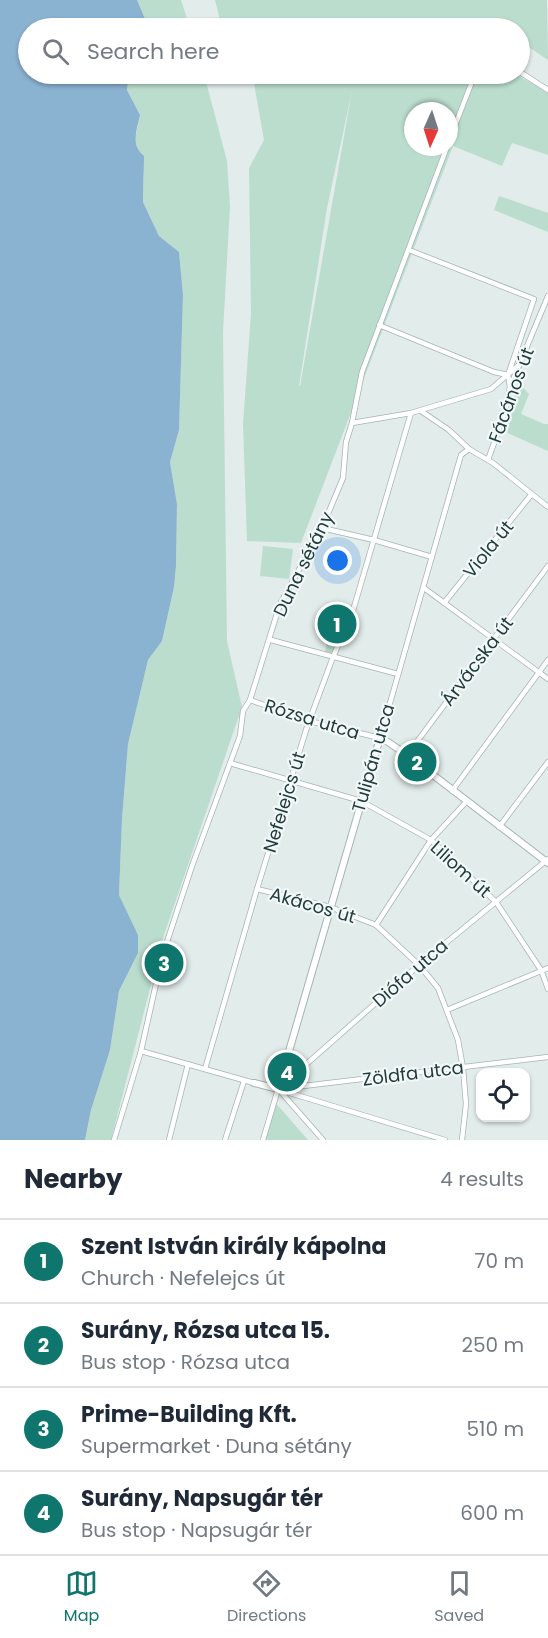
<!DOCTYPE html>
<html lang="en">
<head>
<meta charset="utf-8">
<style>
  body { margin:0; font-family:Poppins,sans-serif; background:#f2f2f3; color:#1f2937 }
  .controls { position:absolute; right:18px; bottom:18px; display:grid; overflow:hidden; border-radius:12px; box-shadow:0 2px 4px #0004 }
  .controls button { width:54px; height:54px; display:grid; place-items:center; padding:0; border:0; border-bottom:2px solid #e0e1e3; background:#fff; color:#1f2937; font:30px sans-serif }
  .compass { position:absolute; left:404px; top:102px; width:54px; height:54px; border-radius:50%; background:#fff; box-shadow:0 2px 4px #0004; rotate:183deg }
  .you { position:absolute; left:338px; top:561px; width:21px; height:21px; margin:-15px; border:4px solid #fff; border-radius:50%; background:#1a73e8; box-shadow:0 0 0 9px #1a73e833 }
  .badge { display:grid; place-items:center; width:39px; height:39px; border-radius:50%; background:#0f766e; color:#fff; font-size:20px; font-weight:700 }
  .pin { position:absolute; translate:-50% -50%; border:3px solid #fff; box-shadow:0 2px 6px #0006 }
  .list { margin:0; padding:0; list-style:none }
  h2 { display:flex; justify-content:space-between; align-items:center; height:78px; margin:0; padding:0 24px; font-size:26px }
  h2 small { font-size:20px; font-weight:400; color:#747a83 }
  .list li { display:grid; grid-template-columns:39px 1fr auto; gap:18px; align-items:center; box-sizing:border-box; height:84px; padding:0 24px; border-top:2px solid #e0e1e3 }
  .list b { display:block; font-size:22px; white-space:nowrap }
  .list p { margin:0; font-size:20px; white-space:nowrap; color:#747a83 }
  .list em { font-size:20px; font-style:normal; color:#747a83 }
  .icon { flex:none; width:33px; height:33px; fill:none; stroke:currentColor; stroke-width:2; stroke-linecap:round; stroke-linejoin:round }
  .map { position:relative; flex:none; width:548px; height:1140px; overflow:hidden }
  .search { position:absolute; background:#fff; box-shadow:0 2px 4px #0004; left:18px; right:18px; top:18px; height:66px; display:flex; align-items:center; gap:15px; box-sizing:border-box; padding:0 21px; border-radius:33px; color:#747a83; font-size:22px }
  .sheet { height:414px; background:#fff }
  nav { display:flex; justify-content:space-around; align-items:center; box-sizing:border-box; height:84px; border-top:2px solid #e0e1e3; background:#fff; font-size:16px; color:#747a83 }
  nav a { display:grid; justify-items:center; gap:3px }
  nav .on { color:#0f766e }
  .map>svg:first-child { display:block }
</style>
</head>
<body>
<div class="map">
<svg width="548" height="1140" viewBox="0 0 548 1140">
  <rect width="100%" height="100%" fill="#e2ecea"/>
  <g fill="#bbddce" fill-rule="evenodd">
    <polygon points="137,0 181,0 190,28 149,28"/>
    <polygon points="215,0 547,0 548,60 520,41 520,28 222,28"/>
    <polygon points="129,74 204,74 227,161 230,206 223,333 227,641 242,707 163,938 111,1140 85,1140 91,1110 110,1050 119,991 138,953 138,935 119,895 122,819 128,744 148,660 162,641 174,587 176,566 177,504 170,462 179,430 183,295 179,252 159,236 143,202 144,175 135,139 140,115 127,90"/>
    <path d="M 238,74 L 515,74 L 548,92 L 548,155 L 512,143 L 502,166 L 453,146 L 301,543 L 247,541 L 243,424 L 251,314 L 249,168 L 264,140 L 254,83 ZM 352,91 L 300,386 L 299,386 L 327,208 ZM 413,111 L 449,111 L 449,147 L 413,147 Z"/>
    <polygon points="499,196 548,213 548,232 494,210"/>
    <polygon points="519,383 529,394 521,414 544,424 548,424 548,451 503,431"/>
    <polygon points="263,546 293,549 289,579 260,576"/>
    <polygon points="332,613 348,619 332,656 325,653"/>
    <polygon points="273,1100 308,1140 263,1140"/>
  </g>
  <path fill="#8ab2d1" d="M 0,0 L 137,0 L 149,28 L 28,28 L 28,74 L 129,74 L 127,90 L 140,115 C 137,130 130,145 144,156 L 143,202 L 159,236 L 179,252 L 183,295 L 179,430 L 170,462 L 177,504 L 176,566 L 174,587 L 162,641 L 148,660 L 128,744 L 122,819 L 119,895 L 138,935 L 138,953 L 119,991 L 110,1050 L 91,1110 L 85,1140 L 0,1140 Z"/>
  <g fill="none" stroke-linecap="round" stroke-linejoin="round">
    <g stroke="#a5b4b3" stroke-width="6">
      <g id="minor">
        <polyline points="520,72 548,90"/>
        <polyline points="449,141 475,74"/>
        <polyline points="409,250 534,299 508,375 510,387"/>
        <polyline points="379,325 494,372 508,375"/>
        <polyline points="421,411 449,430 469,449"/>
        <polyline points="352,423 411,413"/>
        <polyline points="488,460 505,412 510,387 548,296"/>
        <polyline points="322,528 374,540 432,557"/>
        <polyline points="424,588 548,679"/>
        <polyline points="444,603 531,495"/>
        <polyline points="271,640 398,674"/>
        <polyline points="250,700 309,721 380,738 461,455 469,449 493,463 548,507"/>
        <polyline points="407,755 548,566"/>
        <polyline points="230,763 361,801 431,840 496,902 541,970 548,989"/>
        <polyline points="452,791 548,660"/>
        <polyline points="499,827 548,762"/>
        <polyline points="257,889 330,907 376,925 419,965 438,988 458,1040 463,1068 466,1104 462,1140"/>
        <polyline points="376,925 431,840 466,802"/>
        <polyline points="447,1010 548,968"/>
        <polyline points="141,1051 254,1083"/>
        <polyline points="205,1069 257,889 307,727 333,657 352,614 411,413 491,389 520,364"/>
        <polyline points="278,1089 419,965 548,859"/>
        <polyline points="278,1089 548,1057"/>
        <polyline points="280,1090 445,1140"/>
        <polyline points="280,1091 323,1140"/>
        <polyline points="114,1140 141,1051 162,957 192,866 240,736 243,711 250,700 280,604 322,528 343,478 346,442 352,423 362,372 447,147"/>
        <polyline points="169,1140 188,1064"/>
        <polyline points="225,1140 244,1081"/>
        <polyline points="263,1140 278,1089"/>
      </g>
    </g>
    <g stroke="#a5b4b3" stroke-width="8">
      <polyline id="tertiary" points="254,1083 278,1089 380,738 388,742 407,755 548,863"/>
    </g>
    <use href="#minor" stroke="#fff" stroke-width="4.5"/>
    <use href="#tertiary" stroke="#fff" stroke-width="6"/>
  </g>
  <g text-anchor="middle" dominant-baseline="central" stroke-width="4.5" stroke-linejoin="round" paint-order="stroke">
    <g font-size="18" fill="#223d3d" stroke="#f2f8f7">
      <text transform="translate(511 395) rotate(-70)">Fácános út</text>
      <text transform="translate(488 549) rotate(-51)">Viola út</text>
      <text transform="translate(303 564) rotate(-64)">Duna sétány</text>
      <text transform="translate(477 661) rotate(-53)">Árvácska út</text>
      <text transform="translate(312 719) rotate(17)">Rózsa utca</text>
      <text transform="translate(373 758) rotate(-74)">Tulipán utca</text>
      <text transform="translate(284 802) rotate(-73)">Nefelejcs út</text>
      <text transform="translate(461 869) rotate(42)">Liliom út</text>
      <text transform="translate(313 905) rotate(16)">Akácos út</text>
      <text transform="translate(410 973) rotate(-41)">Diófa utca</text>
      <text transform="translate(413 1073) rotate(-7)">Zöldfa utca</text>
    </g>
  </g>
</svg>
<div class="controls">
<button><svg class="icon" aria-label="locate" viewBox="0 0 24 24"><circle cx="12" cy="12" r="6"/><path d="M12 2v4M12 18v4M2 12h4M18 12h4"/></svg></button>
</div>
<svg class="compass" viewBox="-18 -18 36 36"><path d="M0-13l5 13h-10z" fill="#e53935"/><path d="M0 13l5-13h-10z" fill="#747a83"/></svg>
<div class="you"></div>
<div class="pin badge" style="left:337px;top:624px">1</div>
<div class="pin badge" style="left:417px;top:762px">2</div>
<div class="pin badge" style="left:164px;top:963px">3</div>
<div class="pin badge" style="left:287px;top:1072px">4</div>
<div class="search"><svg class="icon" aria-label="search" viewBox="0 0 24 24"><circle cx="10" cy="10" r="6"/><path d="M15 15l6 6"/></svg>Search here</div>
</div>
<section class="sheet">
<h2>Nearby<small>4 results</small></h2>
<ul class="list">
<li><span class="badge">1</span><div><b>Szent István király kápolna</b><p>Church · Nefelejcs út</p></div><em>70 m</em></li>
<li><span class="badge">2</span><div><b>Surány, Rózsa utca 15.</b><p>Bus stop · Rózsa utca</p></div><em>250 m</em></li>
<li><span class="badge">3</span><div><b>Prime-Building Kft.</b><p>Supermarket · Duna sétány</p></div><em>510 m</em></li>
<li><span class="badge">4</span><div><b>Surány, Napsugár tér</b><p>Bus stop · Napsugár tér</p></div><em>600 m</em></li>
</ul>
</section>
<nav>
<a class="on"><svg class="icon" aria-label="map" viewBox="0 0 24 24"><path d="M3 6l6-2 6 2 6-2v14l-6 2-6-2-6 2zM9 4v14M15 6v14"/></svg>Map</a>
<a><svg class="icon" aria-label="directions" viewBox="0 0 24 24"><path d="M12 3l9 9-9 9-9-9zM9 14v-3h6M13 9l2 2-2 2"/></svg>Directions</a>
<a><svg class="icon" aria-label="saved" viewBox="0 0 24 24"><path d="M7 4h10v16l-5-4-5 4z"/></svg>Saved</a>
</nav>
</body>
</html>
